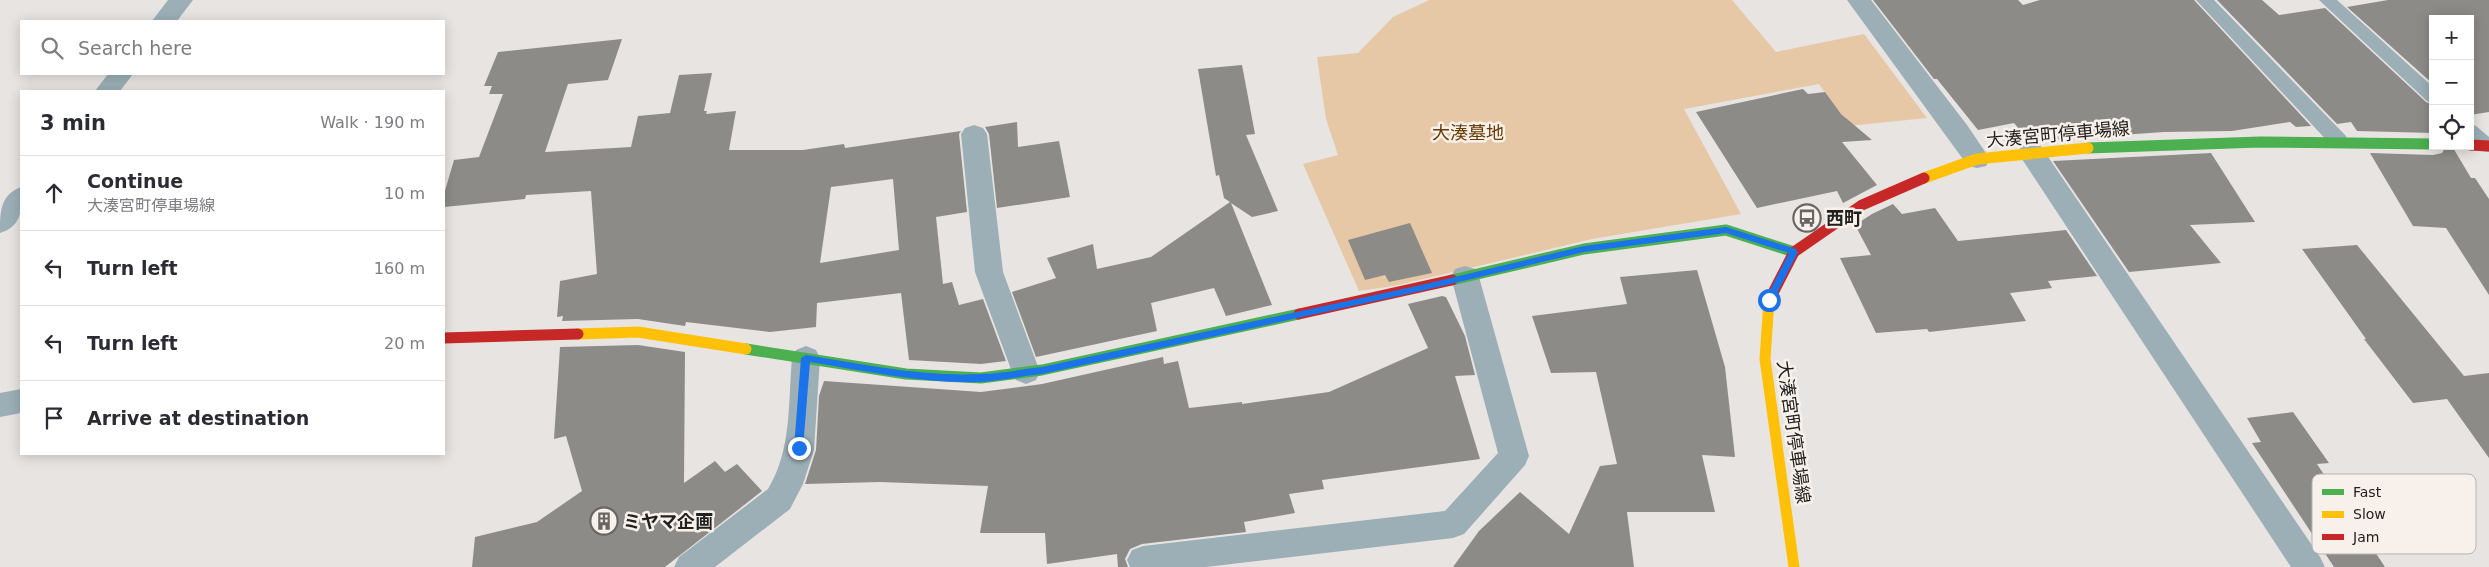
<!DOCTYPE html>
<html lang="en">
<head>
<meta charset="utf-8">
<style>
  body { margin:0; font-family:"DejaVu Sans","Noto Sans JP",sans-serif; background:#f2f2f3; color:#2b2b33 }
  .controls { position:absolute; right:15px; top:15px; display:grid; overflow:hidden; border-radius:0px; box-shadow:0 2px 12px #0003 }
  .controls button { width:45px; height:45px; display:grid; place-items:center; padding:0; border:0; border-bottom:1px solid #e1e1e2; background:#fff; color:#2b2b33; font:25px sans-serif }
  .stop { position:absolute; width:15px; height:15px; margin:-11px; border:4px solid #1a73e8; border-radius:50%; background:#fff }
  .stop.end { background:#1a73e8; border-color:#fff; box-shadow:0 1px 5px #0008 }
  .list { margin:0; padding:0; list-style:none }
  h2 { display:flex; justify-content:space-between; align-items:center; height:65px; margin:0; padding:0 20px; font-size:21px }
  h2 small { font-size:16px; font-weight:400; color:#7c7c81 }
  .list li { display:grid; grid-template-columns:32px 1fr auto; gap:15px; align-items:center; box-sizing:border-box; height:75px; padding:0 20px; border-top:1px solid #e1e1e2 }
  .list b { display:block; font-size:19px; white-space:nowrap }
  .list p { margin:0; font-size:16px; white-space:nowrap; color:#7c7c81 }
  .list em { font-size:16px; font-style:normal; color:#7c7c81 }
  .icon { flex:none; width:28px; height:28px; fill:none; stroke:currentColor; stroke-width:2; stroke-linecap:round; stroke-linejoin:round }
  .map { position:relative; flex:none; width:2489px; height:567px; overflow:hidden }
  .search { position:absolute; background:#fff; box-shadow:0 2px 12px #0003; left:20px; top:20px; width:425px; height:55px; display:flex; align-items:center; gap:12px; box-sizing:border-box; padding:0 18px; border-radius:0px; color:#7c7c81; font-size:19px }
  .panel { position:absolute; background:#fff; box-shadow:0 2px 12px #0003; left:20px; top:90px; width:425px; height:365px; border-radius:0px }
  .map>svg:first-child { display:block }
</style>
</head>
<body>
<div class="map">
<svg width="2489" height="567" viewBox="0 0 2489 567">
  <rect width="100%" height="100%" fill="#e8e4e1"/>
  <polygon fill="#e6c8a7" points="1429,0 1732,0 1776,52 1864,34 1927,118 1848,126 1819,84 1684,109 1741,214 1592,239 1394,286 1359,291 1303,164 1338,155 1326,119 1317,57 1358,53 1393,17"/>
  <g fill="#8d8b88" fill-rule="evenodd">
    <polygon points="1873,0 2018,0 2023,5 2040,0 2194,0 2311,126 2296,127 2290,122 2232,131 2164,132 2036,141 2031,134 2024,135 2014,123 1978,130 1937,79 1934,79"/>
    <polygon points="2217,0 2262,0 2279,15 2325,8 2426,102 2433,105 2433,133 2357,131 2351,122 2337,124"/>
    <polygon points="2388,0 2489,0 2489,112 2470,115 2470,19 2433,19 2433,84 2347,7"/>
    <path d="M 622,39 L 608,80 L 568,84 L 545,152 L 631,147 L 638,116 L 670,113 L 679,75 L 712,73 L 704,111 L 707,111 L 706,114 L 736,111 L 729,150 L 803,150 L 844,144 L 845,148 L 961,131 L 959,134 L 967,212 L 936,217 L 943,284 L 952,282 L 959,305 L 983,299 L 1006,361 L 981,364 L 909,360 L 901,293 L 817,303 L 816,327 L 770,332 L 686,322 L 685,326 L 638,319 L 562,321 L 563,316 L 557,317 L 560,281 L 597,274 L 591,191 L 526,195 L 525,199 L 444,207 L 444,194 L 454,160 L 479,157 L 503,94 L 489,94 L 492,86 L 484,86 L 498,52 ZM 893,179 L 899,250 L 820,263 L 831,187 Z"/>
    <polygon points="1242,65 1255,134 1246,135 1278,211 1252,217 1231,203 1272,305 1226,316 1214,288 1151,303 1157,331 1036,357 1012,292 1056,278 1047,258 1093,244 1097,269 1151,257 1230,202 1224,198 1219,175 1216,176 1198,69"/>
    <polygon points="1803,89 1808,94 1825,92 1841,114 1872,140 1842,142 1877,185 1843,203 1837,191 1757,208 1696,112"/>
    <polygon points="1017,122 1018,147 1059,141 1070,197 997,208 989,134 985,127"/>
    <polygon points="2446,146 2452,146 2471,178 2475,178 2489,199 2489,295 2446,228 2413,226 2370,153 2433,155 2442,153"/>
    <polygon points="2211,153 2255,222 2190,225 2221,263 2129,272 2053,161"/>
    <polygon points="1893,204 1902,214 1935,208 1958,241 2066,230 2097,276 2048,281 2052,288 2010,293 2026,321 1929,332 1927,329 1876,333 1840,258 1871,255 1855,225 1872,214"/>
    <polygon points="1410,223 1432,273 1389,282 1385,275 1365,280 1348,240"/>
    <polygon points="2357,245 2464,376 2489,373 2489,458 2447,399 2413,403 2364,339 2366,339 2302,249"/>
    <polygon points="1697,270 1725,367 1735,457 1702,455 1715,512 1627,512 1634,567 1453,567 1479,531 1520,492 1569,534 1600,466 1617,464 1596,372 1551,373 1532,316 1627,304 1620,277"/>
    <polygon points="1442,296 1446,297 1465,336 1475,375 1455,376 1480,459 1322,480 1324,489 1289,494 1295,513 1244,522 1246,532 1142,544 1130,549 1125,559 1128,567 1118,567 1117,554 1047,564 1045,533 980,533 988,486 880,482 805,484 816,450 819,396 824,381 981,392 1042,384 1163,357 1164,364 1178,361 1189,408 1242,402 1242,404 1329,392 1428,348 1408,304"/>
    <polygon points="638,345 685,352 684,483 715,461 725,472 737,464 762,491 665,567 472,567 475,537 537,522 582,491 566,436 554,439 560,347"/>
    <polygon points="2293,412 2329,463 2317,464 2385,567 2334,567 2252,443 2261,442 2247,418"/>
  </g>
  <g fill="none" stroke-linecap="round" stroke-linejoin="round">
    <g fill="#9cafb6" fill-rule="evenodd">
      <polygon points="2196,0 2214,0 2346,136 2348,141 2346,146 2339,148 2332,146"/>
      <polygon points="2319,0 2337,0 2433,87 2433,103 2427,101"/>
      <polygon points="2470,124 2476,126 2489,137 2489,152 2480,151 2470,142"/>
    </g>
    <g fill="#9cafb6" fill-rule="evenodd">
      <polygon points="168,0 193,0 177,21 152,21"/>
      <polygon points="1847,0 1871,0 1967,125 1990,159 1986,166 1977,168 1968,166"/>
      <polygon points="108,74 133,74 120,91 95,91"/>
      <polygon points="974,125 983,128 987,134 1003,272 1040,372 1036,380 1026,384 1016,380 1012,372 975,272 961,134 965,128"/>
      <polygon points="2031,143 2040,145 2320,557 2325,567 2291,567 2022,159 2018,152 2022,145"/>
      <path d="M 21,187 C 22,208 23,226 0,233 C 0,212 0,195 21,187 Z"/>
      <polygon points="1465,266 1475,269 1479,277 1529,456 1525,465 1464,534 1453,538 1206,567 1130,567 1127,560 1132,550 1143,546 1445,511 1498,453 1451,277 1455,269"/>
      <path d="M 806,346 L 816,350 L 820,358 L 814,450 L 803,484 L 790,509 L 715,567 L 674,567 L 679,557 L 768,489 C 792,450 788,402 792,358 L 796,350 Z"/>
      <polygon points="21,389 21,413 0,417 0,393"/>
    </g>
    <g stroke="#4caf50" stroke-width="11">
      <polyline points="2088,148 2260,142 2433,144"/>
      <polyline points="1452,280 1584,249 1726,230 1794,252"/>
      <polyline points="746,349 906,374 981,378 1042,370 1299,314"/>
    </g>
    <g stroke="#ffc107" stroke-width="11">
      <polyline points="1924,178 1977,159 2088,148"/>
      <polyline points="1774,291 1769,300 1765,359 1794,567"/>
      <polyline points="578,334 638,332 746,349"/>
    </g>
    <g stroke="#c62828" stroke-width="11">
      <polyline points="2470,145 2489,146"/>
      <polyline points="1774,291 1794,252 1862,205 1924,178"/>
      <polyline points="1299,314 1452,280"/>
      <polyline points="444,338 578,334"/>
    </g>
  </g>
  <path fill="#1a73e8" d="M 1726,227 L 1796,249 L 1798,252 L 1772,303 L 1766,303 L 1765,300 L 1789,253 L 1726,233 L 1584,252 L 1421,291 L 1042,374 C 1022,376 1001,381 981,382 C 924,384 866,371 810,362 L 803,448 L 799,451 L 794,448 L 801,358 L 806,355 C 863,364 922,377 981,374 C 1001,374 1022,369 1042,367 L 1421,285 L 1584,246 Z"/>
  <defs>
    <g id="bus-ring" transform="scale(1.4375)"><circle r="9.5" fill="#f8f1eb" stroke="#686563" stroke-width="1.5"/><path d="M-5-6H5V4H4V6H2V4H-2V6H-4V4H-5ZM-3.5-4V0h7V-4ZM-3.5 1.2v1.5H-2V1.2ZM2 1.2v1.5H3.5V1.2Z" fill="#686563"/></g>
    <g id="building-ring" transform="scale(1.4375)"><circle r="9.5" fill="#f8f1eb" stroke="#686563" stroke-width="1.5"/><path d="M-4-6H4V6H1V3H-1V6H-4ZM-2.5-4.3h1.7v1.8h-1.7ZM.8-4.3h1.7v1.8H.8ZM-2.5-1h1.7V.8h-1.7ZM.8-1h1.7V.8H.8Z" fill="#686563"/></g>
  </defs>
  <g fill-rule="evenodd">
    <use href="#bus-ring" x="1807" y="218"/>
    <use href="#building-ring" x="604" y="521"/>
  </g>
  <g text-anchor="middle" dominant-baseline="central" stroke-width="5" stroke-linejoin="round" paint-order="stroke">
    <g font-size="18" fill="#653c00" stroke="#f8f1eb">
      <text x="1468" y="132">大湊墓地</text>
    </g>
    <g font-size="18" fill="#23211f" stroke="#f8f1eb">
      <text transform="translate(2058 134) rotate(-5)">大湊宮町停車場線</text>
      <text transform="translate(1794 432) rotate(82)">大湊宮町停車場線</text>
    </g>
    <g font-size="18" font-weight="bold" fill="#23211f" stroke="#f8f1eb" text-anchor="start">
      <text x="1826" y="218">西町</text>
      <text x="623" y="521">ミヤマ企画</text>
    </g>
  </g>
  <rect x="2312" y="474" width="164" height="80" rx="8" fill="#f8f1eb" stroke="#b8b3ae" stroke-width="1"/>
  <rect x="2322" y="489" width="22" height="6" fill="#4caf50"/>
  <rect x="2322" y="511" width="22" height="7" fill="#ffc107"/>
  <rect x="2322" y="534" width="22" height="6" fill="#c62828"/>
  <g font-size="14" fill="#23211f">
    <text x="2353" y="497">Fast</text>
    <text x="2353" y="519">Slow</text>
    <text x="2353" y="542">Jam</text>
  </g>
</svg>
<div class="controls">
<button>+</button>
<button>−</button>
<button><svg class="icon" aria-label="locate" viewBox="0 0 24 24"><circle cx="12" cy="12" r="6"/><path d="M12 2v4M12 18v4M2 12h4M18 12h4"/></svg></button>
</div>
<div class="stop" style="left:1769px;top:300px"></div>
<div class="stop end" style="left:799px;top:448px"></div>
<div class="search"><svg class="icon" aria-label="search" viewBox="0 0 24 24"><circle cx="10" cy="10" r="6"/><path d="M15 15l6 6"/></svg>Search here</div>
<section class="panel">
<h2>3 min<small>Walk · 190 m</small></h2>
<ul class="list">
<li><svg class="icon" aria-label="ahead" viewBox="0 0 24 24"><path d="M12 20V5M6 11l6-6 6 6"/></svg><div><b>Continue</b><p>大湊宮町停車場線</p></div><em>10 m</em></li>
<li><svg class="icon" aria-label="left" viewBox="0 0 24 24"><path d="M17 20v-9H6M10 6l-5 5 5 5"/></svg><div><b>Turn left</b></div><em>160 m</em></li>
<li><svg class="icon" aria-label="left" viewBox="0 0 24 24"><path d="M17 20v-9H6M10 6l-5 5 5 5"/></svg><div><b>Turn left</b></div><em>20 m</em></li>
<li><svg class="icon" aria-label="arrive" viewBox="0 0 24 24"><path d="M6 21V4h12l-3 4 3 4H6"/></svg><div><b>Arrive at destination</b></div></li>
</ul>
</section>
</div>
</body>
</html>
